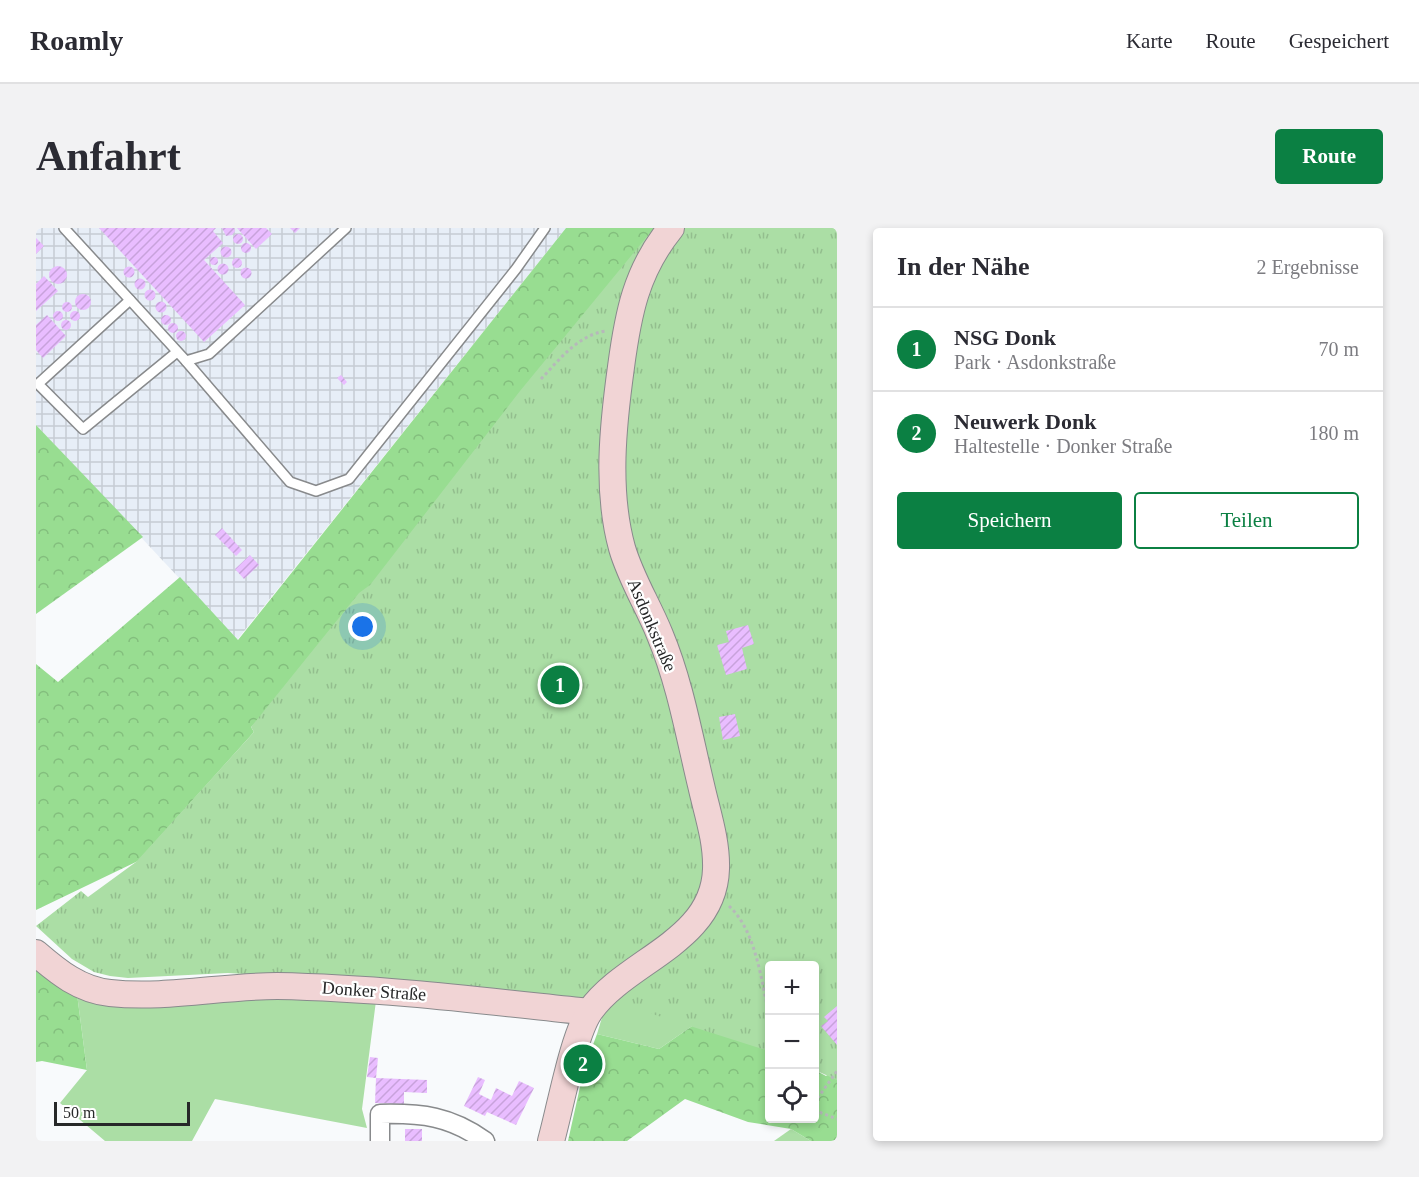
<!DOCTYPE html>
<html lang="de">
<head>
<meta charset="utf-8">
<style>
  body { margin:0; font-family:"Times New Roman",serif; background:#f2f2f3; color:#2b2b33 }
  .controls { position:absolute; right:18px; bottom:18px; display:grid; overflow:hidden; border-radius:6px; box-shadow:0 3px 9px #0003 }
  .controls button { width:54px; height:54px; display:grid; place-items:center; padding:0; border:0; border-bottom:2px solid #e1e1e2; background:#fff; color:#2b2b33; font:30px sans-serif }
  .scale { position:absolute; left:18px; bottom:15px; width:136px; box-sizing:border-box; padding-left:6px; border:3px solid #272829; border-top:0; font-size:16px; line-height:21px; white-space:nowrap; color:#272829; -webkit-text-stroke:4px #fff; paint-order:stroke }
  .you { position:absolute; left:327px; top:399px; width:21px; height:21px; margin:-15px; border:4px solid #fff; border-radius:50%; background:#1a73e8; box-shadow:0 0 0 9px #1a73e833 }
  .badge { display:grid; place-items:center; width:39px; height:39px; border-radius:50%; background:#0b8043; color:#fff; font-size:20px; font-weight:700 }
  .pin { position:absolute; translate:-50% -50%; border:3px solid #fff; box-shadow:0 2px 6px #0006 }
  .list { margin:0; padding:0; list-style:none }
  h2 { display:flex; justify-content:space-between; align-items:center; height:78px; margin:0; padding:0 24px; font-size:26px }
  h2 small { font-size:20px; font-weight:400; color:#7c7c81 }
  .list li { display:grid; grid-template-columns:39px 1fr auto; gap:18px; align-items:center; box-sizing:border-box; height:84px; padding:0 24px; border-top:2px solid #e1e1e2 }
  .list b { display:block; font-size:22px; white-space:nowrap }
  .list p { margin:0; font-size:20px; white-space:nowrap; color:#7c7c81 }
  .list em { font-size:20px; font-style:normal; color:#7c7c81 }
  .actions { display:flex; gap:12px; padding:18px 24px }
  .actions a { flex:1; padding:14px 0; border:2px solid #0b8043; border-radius:6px; text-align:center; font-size:21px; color:#0b8043 }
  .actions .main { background:#0b8043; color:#fff }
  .icon { flex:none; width:33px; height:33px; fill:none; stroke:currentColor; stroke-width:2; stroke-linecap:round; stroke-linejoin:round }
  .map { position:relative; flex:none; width:801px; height:913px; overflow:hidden; border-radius:6px }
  header { display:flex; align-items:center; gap:36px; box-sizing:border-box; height:84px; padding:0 30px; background:#fff; border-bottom:2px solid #e1e1e2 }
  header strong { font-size:28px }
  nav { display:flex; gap:33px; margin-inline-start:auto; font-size:21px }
  .intro { display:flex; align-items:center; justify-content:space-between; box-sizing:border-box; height:144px; padding:0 36px }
  h1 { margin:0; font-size:42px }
  .button { padding:15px 27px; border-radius:6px; background:#0b8043; color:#fff; font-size:21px; font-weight:700 }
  main { display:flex; gap:36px; padding:0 36px }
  aside { flex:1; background:#fff; border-radius:6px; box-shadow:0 3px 9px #0003 }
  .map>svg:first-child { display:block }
</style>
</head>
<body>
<header>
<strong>Roamly</strong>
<nav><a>Karte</a><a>Route</a><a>Gespeichert</a></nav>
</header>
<div class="intro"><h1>Anfahrt</h1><a class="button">Route</a></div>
<main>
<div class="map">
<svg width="801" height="913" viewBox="0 0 801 913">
  <defs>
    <pattern id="industrial-grid" width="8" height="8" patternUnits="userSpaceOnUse" patternTransform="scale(1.5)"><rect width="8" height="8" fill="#e7eef7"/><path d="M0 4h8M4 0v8" fill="none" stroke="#c6ccd4"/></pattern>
    <pattern id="forest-crowns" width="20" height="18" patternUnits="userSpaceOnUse" patternTransform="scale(1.5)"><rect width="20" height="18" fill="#98dd91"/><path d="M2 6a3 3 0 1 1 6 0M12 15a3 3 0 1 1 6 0" fill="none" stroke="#83be7d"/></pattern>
    <pattern id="park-tufts" width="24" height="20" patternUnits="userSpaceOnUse" patternTransform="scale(1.5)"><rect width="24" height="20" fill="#abdea5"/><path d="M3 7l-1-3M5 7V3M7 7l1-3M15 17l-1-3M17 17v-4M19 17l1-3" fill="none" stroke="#93be8e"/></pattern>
    <pattern id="building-hatch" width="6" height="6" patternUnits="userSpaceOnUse" patternTransform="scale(1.5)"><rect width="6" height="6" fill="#e9bdff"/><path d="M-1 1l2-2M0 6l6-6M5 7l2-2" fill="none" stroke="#c8a2db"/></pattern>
  </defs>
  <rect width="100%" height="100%" fill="#f8fafc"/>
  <polygon fill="url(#industrial-grid)" points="0,0 530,0 201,412 0,197"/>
  <g fill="#abdea5">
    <polygon points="41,766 295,768 340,773 326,881 331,900 179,871 156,913 69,913 24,875 51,842"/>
    <polygon points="571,773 659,796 623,821 561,806"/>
    <polygon points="755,901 775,913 738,913"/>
  </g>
  <g fill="url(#forest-crowns)">
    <polygon points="530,0 801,0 215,499 218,504 102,633 0,682 0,436 22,454 144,349 202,412"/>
    <polygon points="0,197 107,309 0,386"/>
    <polygon points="0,736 41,766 51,842 6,833 0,834"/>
    <polygon points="659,796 734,818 734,890 778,890 779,842 790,848 801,840 801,913 775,913 755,901 712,894 649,871 591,913 532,913 548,841 561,806 623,821"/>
  </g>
  <polygon fill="url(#park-tufts)" points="618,0 801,0 801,852 779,842 778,738 734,738 733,823 613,785 478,764 192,745 92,750 74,748 58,744 36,731 0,698 45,663 52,669 100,634 218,504 215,499 323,365 334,357 484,163"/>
  <g fill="url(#building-hatch)">
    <polygon points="63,0 180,0 177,3 187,15 168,32 209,77 168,114"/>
    <polygon points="186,0 198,0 199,3 196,7 190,8"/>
    <polygon points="201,0 230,0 236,6 220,21"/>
    <polygon points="254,0 264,0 259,5"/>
    <circle cx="202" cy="11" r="5"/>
    <polygon points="0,10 8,18 0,26"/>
    <circle cx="210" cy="20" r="5"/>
    <circle cx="190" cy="24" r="5.5"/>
    <circle cx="178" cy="33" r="4"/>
    <circle cx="201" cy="35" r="5"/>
    <circle cx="187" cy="41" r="5.5"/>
    <circle cx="93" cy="44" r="5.5"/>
    <circle cx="22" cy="47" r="9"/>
    <circle cx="210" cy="45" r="5.5"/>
    <polygon points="8,48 22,63 0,83 0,56"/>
    <circle cx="104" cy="56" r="5.5"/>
    <circle cx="114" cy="67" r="5.5"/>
    <circle cx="47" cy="74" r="8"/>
    <circle cx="125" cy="79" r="5.5"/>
    <circle cx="31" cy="79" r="5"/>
    <circle cx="22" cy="88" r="5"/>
    <circle cx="39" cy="88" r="5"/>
    <polygon points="11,87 30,108 7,130 0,122 0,97"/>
    <circle cx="130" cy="92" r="5"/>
    <circle cx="30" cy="97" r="5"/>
    <circle cx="137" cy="100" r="5"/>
    <circle cx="145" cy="108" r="5"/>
    <polygon points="305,147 311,154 308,157 301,150"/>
    <polygon points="186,300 206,322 200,328 179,307"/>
    <polygon points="214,327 223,337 208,351 199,341"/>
    <polygon points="712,397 718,416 706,420 711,441 690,447 681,417 693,414 690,403"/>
    <polygon points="699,486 704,508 687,512 683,489"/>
    <polygon points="801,778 801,817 785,798 792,793 788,789"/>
    <polygon points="334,829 342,830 340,850 331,849"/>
    <polygon points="442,849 449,852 443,866 455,872 460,860 476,868 483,853 498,860 480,897 451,884 449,888 428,878"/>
    <polygon points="340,850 391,852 391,865 368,864 368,876 339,875"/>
    <rect x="369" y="901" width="17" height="12"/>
  </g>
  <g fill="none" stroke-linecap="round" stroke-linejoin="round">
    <g stroke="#888a8c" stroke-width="12">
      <g id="lane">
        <polyline points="28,0 150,133 254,254 280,263 313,251 480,41 509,0"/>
        <polyline points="94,72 2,156 47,201 141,124"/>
        <polyline points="150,133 173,126 310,0"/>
      </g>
    </g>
    <g stroke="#888a8c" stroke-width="21">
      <path id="street" d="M 344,913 L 344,886 C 386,885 414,888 449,913"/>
    </g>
    <g stroke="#888a8c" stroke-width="28">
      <g id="secondary">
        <path d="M 0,725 C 22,744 44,762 74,765 C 129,771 186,758 241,758 C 346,760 449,773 553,784"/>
        <path d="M 515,913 C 524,881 537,808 554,783 C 590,732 678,714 680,641 C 681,613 671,584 665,557 C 653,507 644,455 624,407 C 612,377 595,351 586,320 C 570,262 577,197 585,139 C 592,86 600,43 635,0"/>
      </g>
    </g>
    <g stroke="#b6b8ba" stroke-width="3" stroke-dasharray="3 3" stroke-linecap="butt">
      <path d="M 505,151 C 524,131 542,107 570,103"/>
      <path d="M 693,678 C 721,704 725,754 734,790"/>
      <polyline points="778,875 801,843"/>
      <polyline points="778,882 801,891"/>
    </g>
    <use href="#lane" stroke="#fff" stroke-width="9"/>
    <use href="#street" stroke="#fff" stroke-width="18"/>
    <use href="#secondary" stroke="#f1d4d5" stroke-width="26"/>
  </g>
  <g text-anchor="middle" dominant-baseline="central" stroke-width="4.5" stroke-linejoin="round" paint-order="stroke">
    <g font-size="18" fill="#272829" stroke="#fff">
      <text transform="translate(616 397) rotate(67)">Asdonkstraße</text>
      <text transform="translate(338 763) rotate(4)">Donker Straße</text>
    </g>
  </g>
</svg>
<div class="controls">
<button>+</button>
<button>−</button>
<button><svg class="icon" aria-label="locate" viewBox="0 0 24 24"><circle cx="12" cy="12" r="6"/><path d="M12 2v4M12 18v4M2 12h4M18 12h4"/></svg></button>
</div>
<div class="scale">50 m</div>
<div class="you"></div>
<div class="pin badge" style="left:524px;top:457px">1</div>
<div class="pin badge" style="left:547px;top:836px">2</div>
</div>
<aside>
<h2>In der Nähe<small>2 Ergebnisse</small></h2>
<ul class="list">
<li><span class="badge">1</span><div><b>NSG Donk</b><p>Park · Asdonkstraße</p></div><em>70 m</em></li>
<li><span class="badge">2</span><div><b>Neuwerk Donk</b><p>Haltestelle · Donker Straße</p></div><em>180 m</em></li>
</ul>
<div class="actions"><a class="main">Speichern</a><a>Teilen</a></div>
</aside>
</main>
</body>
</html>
